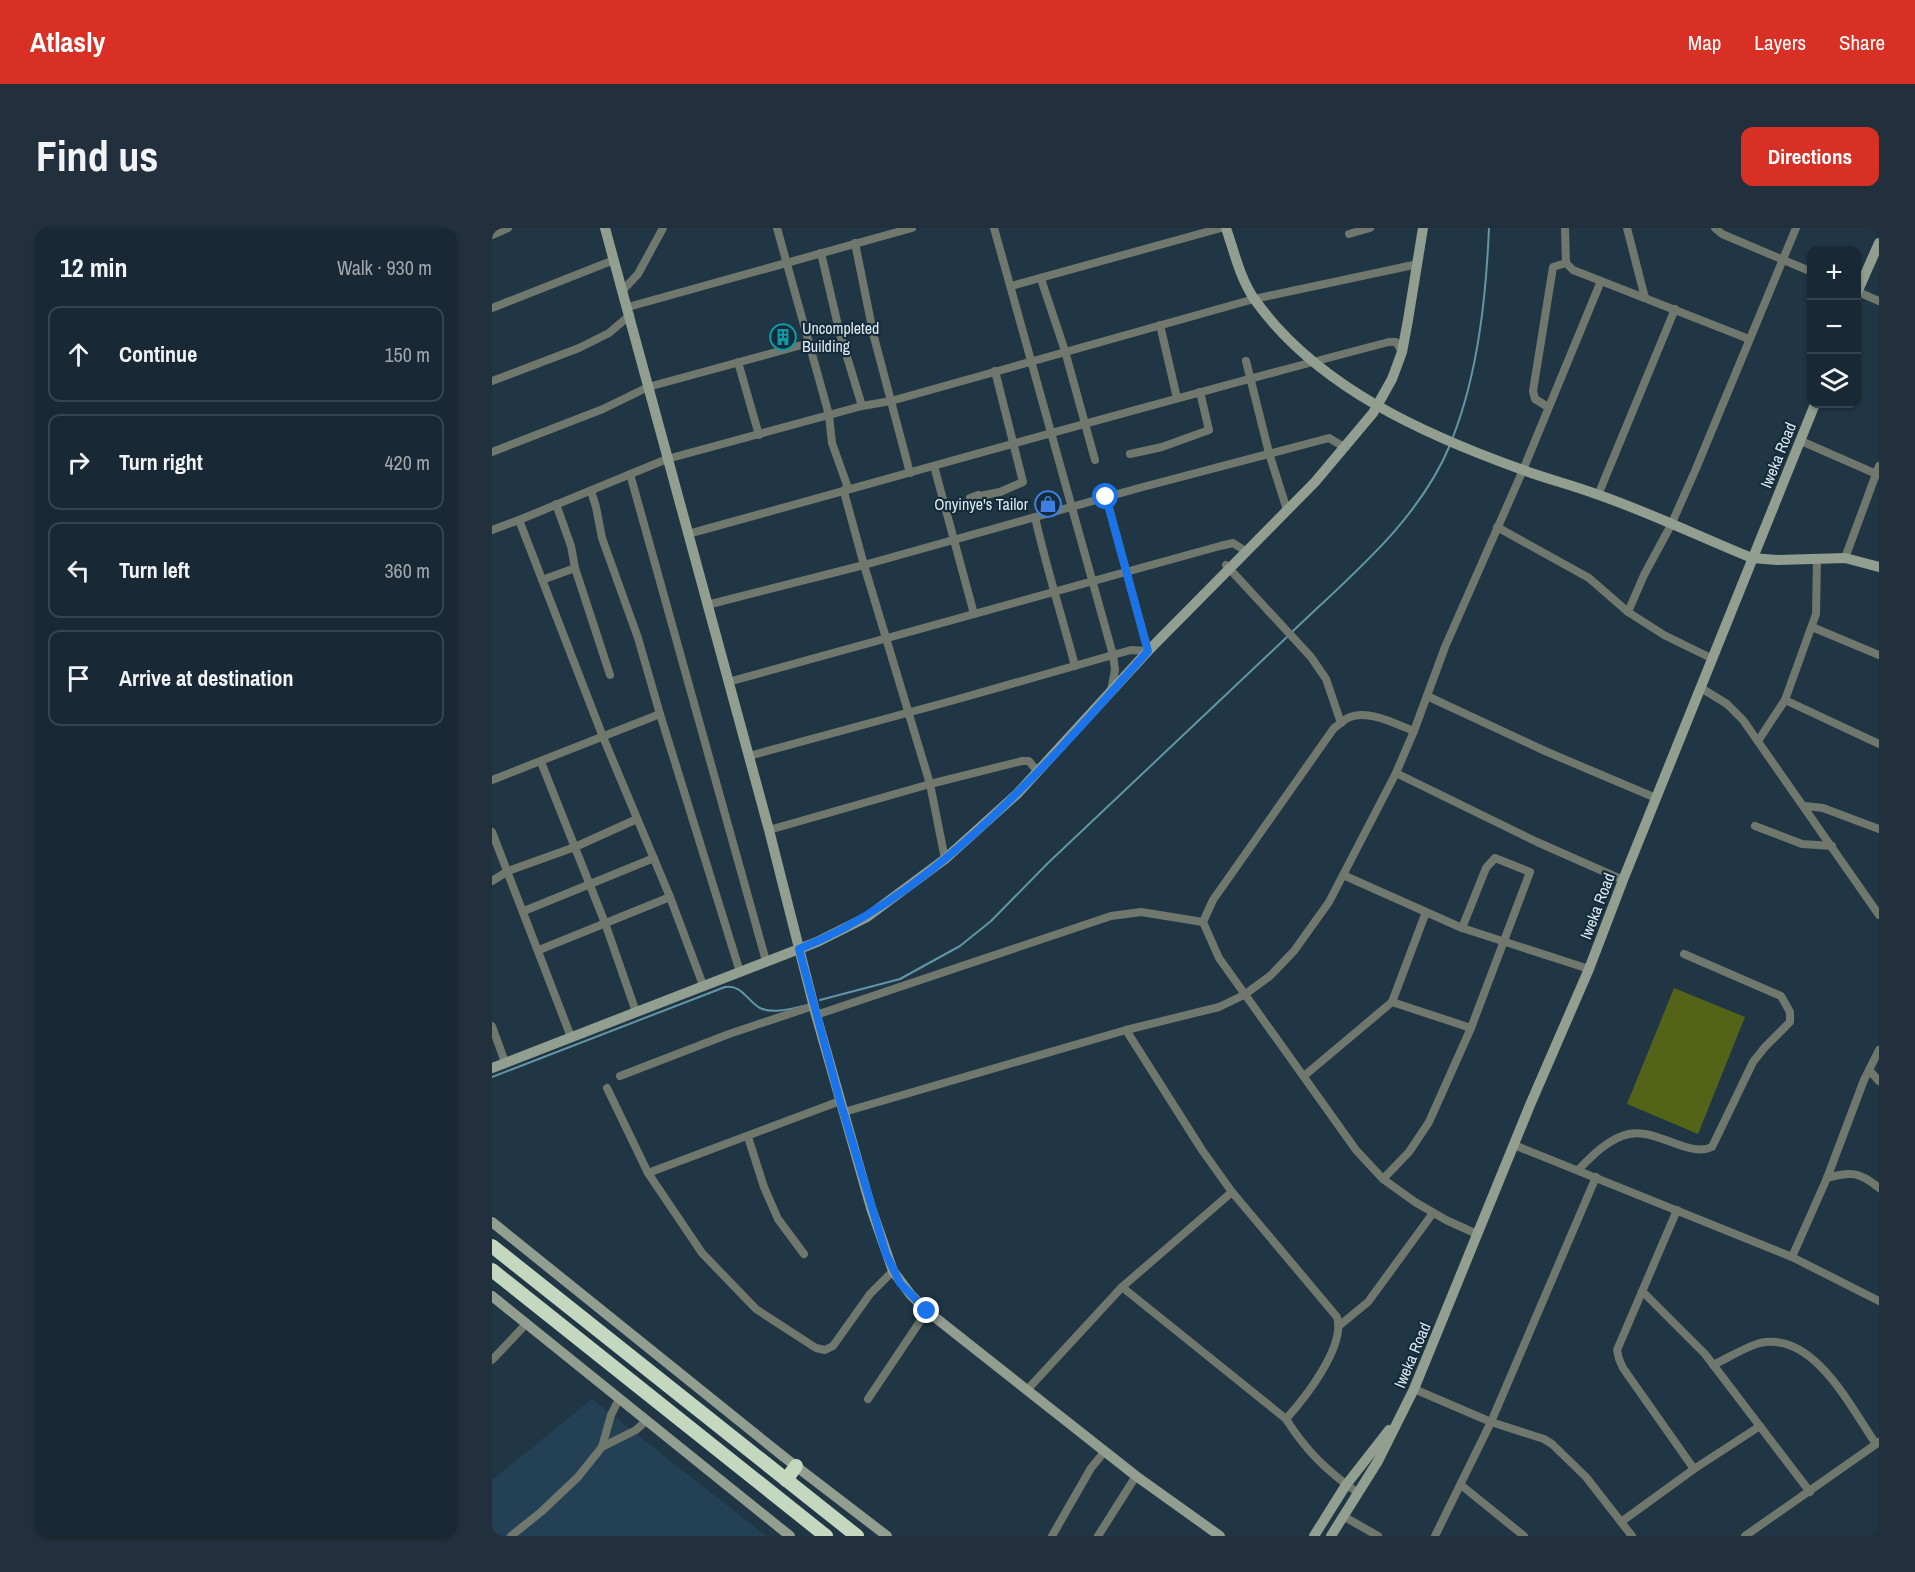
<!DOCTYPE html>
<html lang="en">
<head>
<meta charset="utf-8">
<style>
  body { margin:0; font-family:"Archivo Narrow",sans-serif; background:#21303c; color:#f1f3f6 }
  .controls { position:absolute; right:18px; top:18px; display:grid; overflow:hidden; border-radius:12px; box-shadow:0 2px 4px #0004 }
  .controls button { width:54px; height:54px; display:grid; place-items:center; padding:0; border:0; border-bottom:2px solid #36444f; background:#182834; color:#f1f3f6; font:30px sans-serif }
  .stop { position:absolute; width:18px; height:18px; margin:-14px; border:4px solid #1a73e8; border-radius:50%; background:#fff }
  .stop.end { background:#1a73e8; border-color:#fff; box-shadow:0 2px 6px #0008 }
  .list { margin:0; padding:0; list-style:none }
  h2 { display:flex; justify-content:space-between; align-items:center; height:78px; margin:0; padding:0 24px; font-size:26px }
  h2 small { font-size:20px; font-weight:400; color:#9fa6ac }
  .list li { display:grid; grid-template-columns:39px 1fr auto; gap:18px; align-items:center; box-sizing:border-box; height:96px; margin:0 12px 12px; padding:0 12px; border:2px solid #36444f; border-radius:12px }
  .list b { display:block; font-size:22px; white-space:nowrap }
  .list em { font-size:20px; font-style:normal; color:#9fa6ac }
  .icon { flex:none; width:33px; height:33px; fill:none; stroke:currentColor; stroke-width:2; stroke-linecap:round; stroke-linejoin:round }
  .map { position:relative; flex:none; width:1387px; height:1308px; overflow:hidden; border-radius:12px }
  header { display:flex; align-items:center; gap:36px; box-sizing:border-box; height:84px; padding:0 30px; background:#d93025; color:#fff }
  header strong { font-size:28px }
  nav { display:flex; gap:33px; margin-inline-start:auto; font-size:21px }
  .intro { display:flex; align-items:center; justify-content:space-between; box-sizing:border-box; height:144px; padding:0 36px }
  h1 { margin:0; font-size:42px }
  .button { padding:15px 27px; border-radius:12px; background:#d93025; color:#fff; font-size:21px; font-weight:700 }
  main { display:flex; gap:36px; padding:0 36px }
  aside { flex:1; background:#182834; border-radius:12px; box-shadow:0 2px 4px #0004 }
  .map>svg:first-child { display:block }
</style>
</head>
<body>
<header>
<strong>Atlasly</strong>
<nav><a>Map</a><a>Layers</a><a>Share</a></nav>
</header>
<div class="intro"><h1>Find us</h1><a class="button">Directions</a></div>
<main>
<aside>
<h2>12 min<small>Walk · 930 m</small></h2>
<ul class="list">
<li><svg class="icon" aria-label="ahead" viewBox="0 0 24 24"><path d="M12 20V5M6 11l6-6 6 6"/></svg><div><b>Continue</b></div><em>150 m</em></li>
<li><svg class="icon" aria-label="right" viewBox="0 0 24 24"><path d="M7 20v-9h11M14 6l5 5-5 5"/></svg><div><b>Turn right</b></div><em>420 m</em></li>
<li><svg class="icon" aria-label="left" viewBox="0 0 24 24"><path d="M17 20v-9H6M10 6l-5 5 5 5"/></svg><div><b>Turn left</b></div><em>360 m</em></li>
<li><svg class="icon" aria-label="arrive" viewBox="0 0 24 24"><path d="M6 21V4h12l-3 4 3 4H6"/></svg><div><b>Arrive at destination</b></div></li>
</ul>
</aside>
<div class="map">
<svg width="1387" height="1308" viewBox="0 0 1387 1308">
  <rect width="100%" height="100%" fill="#203645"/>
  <polygon fill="#244054" points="100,1171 274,1308 0,1308 0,1252"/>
  <polygon fill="#536418" points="1182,760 1253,789 1206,906 1135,876"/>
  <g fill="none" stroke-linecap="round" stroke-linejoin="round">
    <g stroke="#6296a7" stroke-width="2">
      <path d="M 961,209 C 986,144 994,70 997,0"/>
      <path d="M 800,404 C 858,348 926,294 958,217"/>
      <polyline points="328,772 408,751 468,718 499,693 556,635 796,408"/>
      <path d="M 0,849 L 233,759 C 250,756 255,773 268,780 C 281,786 298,781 311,778"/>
    </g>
    <g stroke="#70786e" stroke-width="8">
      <polyline points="285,0 337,187 340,215 355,257 352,264 372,337 438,556 453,631"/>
      <polyline points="502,0 621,427 623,442 619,463"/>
      <polyline points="1073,0 1074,35 1081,42 1257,111"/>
      <polyline points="1135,0 1153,70"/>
      <polyline points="1223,0 1230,6 1320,44"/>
      <polyline points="857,6 878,0"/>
      <polyline points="0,7 16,0"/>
      <polyline points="363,15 382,109 418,245"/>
      <polyline points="329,25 348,106 370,178"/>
      <polyline points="549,51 573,123 603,232"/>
      <polyline points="519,58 729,0"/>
      <polyline points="131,62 146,46 171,0"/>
      <polyline points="1364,63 1387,73"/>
      <polyline points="136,79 420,0"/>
      <polyline points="0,80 122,32"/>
      <polyline points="668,97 685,170"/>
      <polyline points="754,133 777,225 795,282"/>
      <polyline points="246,134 267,207"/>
      <polyline points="0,153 87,120 117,105 138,87"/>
      <polyline points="1056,179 1043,171 1041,163 1061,39 1074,35"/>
      <polyline points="1309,213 1387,247"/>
      <polyline points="0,224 111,181 156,159 317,115"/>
      <polyline points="638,226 670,219 717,202 708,164"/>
      <polyline points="442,238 482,386"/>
      <polyline points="138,246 274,733"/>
      <polyline points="99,263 104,279 110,310 146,410 168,486 248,744"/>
      <polyline points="486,267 478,270 508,264 531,254 503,143"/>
      <polyline points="1106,267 1183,81"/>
      <path d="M 543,289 C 554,339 570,388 583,438"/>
      <polyline points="1005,299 1097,350 1136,384 1172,407 1221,431"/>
      <polyline points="0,302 27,292"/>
      <path d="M 196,306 C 429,242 662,175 897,114 L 904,114 L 910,124"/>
      <polyline points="1353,330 1387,238"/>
      <polyline points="734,337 819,429 834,451 849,495"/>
      <polyline points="83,340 118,447"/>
      <polyline points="50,352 83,340 79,318 64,276"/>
      <polyline points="215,377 372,337 647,260 837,210 852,219"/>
      <polyline points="1136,384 1152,347 1179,297 1203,243 1304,0"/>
      <polyline points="1320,399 1387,427"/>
      <polyline points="236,454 728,318 741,315 755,324"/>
      <polyline points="1209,460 1235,476 1251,492 1387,687"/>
      <polyline points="935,468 1053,523 1164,570"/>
      <polyline points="1293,472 1387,516"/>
      <path d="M 922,503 C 903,496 878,482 858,489 C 852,491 847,497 842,500 L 721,672 L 711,694 L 727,730 L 864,922 L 891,951 L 923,974 L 954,992 L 985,1006"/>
      <polyline points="1266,513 1293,472 1324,386 1325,331"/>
      <polyline points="257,528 459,473 621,427 639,422 656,423 614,269"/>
      <polyline points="49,534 113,695 144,784"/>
      <polyline points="904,545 1045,614 1131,652"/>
      <polyline points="0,552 168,486"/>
      <polyline points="1313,578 1331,580 1387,601"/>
      <polyline points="1263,598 1310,616 1340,618"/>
      <polyline points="277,602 438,556 530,533 537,533 545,543"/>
      <polyline points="0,604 79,809"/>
      <polyline points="851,647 970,700 1097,741"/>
      <polyline points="0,653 16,643 83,619 145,591"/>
      <polyline points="32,683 162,630"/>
      <polyline points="47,722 178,669"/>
      <polyline points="211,757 178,669 111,509 27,292 175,231 370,178 399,173 762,71 926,36"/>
      <polyline points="900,774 934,684"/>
      <polyline points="324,787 619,688 649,684 711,694"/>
      <polyline points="0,798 13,834"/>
      <polyline points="1377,842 1387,853"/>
      <polyline points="128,848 237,806 321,778"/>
      <polyline points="812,848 900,774 979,800"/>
      <polyline points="115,860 156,945 210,1025 264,1081 324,1120 333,1122 341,1118 378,1066 401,1043"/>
      <polyline points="352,884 634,802 727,779 752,767 778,748 802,723 837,674 904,545 922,503 953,419 1031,242 1109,53"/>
      <polyline points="256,909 272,959 286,991 312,1026"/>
      <polyline points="1022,917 1300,1029 1387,1073"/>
      <path d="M 1086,942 C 1099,929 1112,915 1130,908 C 1159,895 1195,931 1220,919 L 1261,834 L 1273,819 L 1298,794 L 1298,784 L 1289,768 L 1192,726"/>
      <polyline points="156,945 348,873"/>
      <path d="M 1335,950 C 1359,943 1368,944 1387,960"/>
      <polyline points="891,951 917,924 937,894 979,800 1038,644 1003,630 994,640 970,700"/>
      <path d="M 740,964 L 845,1089 C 854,1118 813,1170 794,1191"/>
      <polyline points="1185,982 1125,1122 1127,1131 1131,1140 1202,1241"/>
      <polyline points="1300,1029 1335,950 1372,852 1387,822"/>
      <path d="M 630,1059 L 794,1191 C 814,1223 835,1243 866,1265"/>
      <polyline points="1150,1063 1213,1126 1318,1264"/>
      <polyline points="848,1097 876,1074 941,985"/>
      <polyline points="0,1132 35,1095"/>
      <path d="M 1221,1137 C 1236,1130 1253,1119 1268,1115 C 1322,1103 1359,1180 1384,1216"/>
      <polyline points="922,1161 999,1194 1052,1211 1060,1216 1094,1249 1140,1308"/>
      <polyline points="535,1162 630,1059 740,964 710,922 634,802"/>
      <polyline points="376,1171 435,1083"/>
      <polyline points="110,1219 144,1202 154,1193"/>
      <polyline points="969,1257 1032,1308"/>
      <polyline points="851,1288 886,1308"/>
      <polyline points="1129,1294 1202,1241 1268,1198"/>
      <polyline points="19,1308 49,1284 86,1249 110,1219 119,1187 127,1171"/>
      <polyline points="560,1308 599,1240 613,1223"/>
      <polyline points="606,1308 644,1248"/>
      <polyline points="943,1308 999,1194 1104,949"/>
      <polyline points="1253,1308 1387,1214"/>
    </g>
    <g stroke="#929e8f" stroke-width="10">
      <polyline points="113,0 277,602 324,787 379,980 401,1043 419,1067 435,1083 644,1248 728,1308"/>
      <path d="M 734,0 C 742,23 748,51 763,72 C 825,159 933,207 1031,242 C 1055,251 1080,257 1104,266 C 1157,284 1208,309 1260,330 L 1285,332 L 1353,330 L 1387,339"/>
      <polyline points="1364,67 1387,15"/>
      <polyline points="0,840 325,714 375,689 453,631 525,566 656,423 823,254 881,185 900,151 910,124 916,92 931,0"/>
      <polyline points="0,994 292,1229 395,1308"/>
      <polyline points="0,1068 298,1308"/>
      <polyline points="822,1308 854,1257 897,1202"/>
      <polyline points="839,1308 886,1233 922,1161 1038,877 1097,741 1131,652 1323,176"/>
    </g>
    <g stroke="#c4d7bf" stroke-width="14">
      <polyline points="0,1018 365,1308"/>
      <polyline points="0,1042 334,1308"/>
      <polyline points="294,1252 304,1238"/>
    </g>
  </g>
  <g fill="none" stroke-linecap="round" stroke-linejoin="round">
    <path stroke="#1a73e8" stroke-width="8" d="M 435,1083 L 408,1055 L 394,1026 L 348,873 L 307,721 C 443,668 560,531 656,423 L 614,269"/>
  </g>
  <defs>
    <g id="building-ring" transform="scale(1.35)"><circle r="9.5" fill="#162b3a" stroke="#0f9aa8" stroke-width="1.5"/><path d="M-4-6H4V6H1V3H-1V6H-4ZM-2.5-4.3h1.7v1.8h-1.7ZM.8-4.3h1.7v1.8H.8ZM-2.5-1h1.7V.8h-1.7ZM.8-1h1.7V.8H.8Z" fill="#0f9aa8"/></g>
    <g id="shop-ring" transform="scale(1.35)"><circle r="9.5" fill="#162b3a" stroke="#3f7fe0" stroke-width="1.5"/><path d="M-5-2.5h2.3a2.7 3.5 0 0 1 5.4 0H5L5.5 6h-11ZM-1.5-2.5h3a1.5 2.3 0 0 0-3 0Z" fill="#3f7fe0"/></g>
  </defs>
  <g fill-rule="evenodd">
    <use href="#building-ring" x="291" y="109"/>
    <use href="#shop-ring" x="556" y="276"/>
  </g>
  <g text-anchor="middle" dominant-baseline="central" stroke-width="4.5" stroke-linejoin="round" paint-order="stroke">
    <g font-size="16" fill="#dce9f3" stroke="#162b3a" text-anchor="start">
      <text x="310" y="100">Uncompleted<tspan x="310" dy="18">Building</tspan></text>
      <text x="536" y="276" text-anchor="end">Onyinye's Tailor</text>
    </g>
    <g font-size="16" fill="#dce9f3" stroke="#162b3a">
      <text transform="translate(1286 227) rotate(-68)">Iweka Road</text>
      <text transform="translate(1105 678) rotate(-69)">Iweka Road</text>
      <text transform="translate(920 1127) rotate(-67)">Iweka Road</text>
    </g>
  </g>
</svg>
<div class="controls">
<button>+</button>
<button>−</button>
<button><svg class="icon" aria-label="layers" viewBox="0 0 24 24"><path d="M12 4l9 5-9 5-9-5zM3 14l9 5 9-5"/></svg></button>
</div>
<div class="stop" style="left:614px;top:269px"></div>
<div class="stop end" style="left:435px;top:1083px"></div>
</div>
</main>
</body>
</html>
